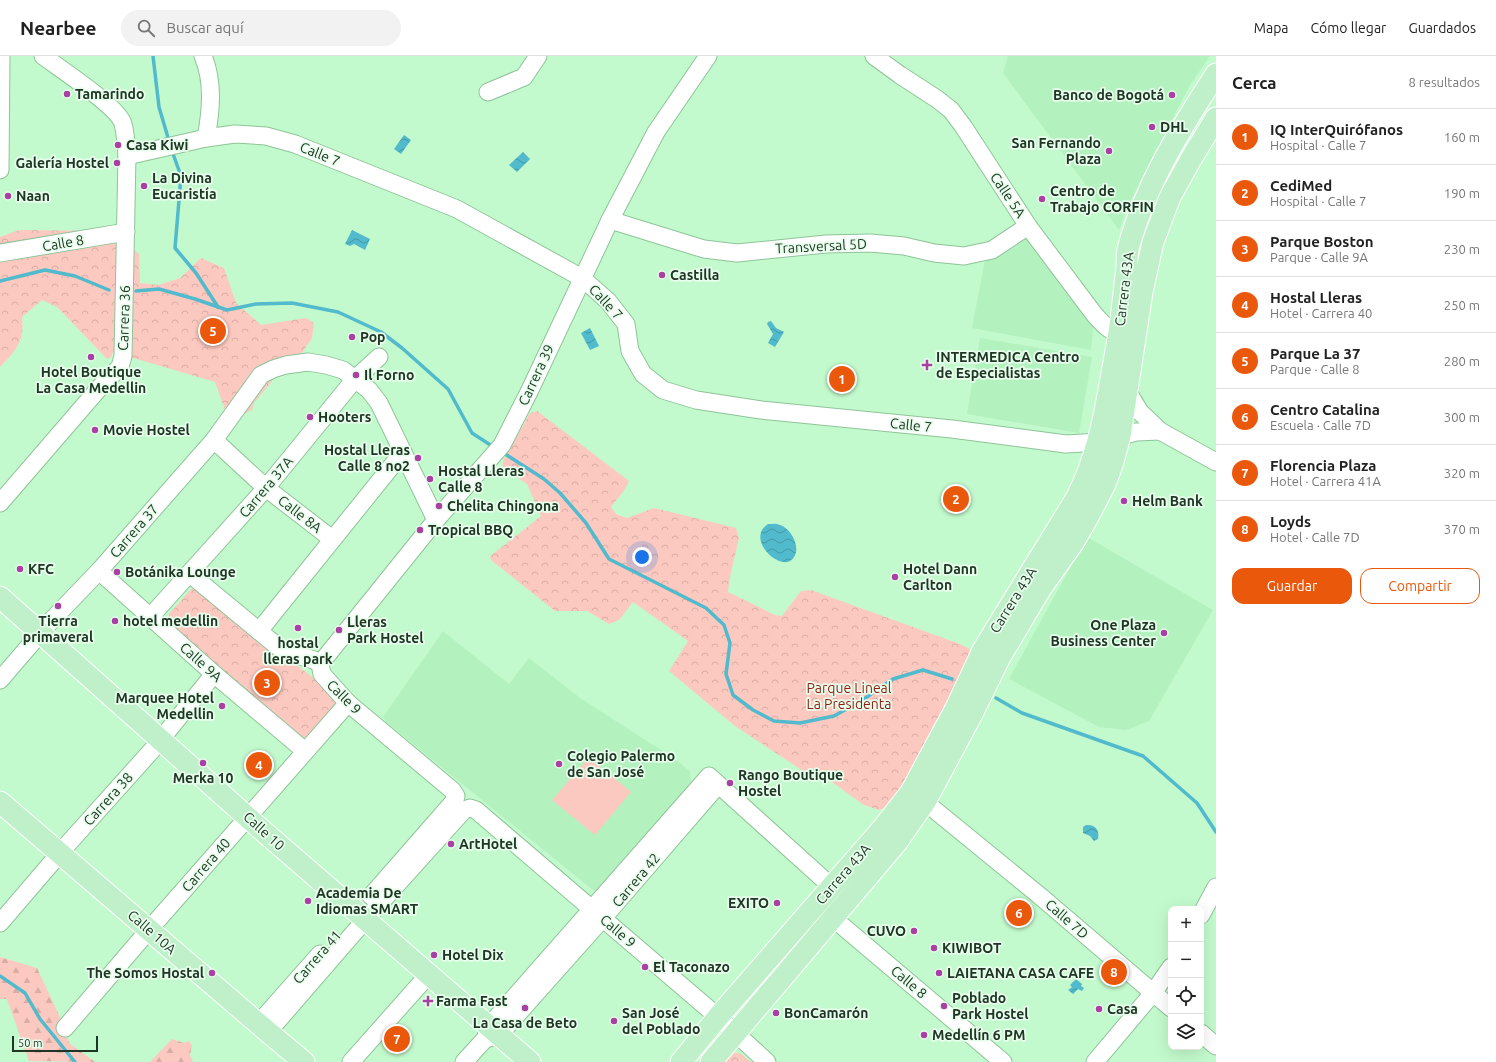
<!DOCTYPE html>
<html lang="es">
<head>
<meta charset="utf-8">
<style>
  body { margin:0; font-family:Ubuntu,sans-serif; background:#f2f2f2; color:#222 }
  .controls { position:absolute; right:12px; bottom:12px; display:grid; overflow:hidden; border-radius:8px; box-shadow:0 4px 16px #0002 }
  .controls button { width:36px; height:36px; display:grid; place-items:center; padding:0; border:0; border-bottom:1px solid #e0e0e0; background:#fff; color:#222; font:20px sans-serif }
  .scale { position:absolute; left:12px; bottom:10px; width:86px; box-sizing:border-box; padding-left:4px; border:2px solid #203625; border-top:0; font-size:11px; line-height:14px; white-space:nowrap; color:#203625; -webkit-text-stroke:3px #e8feec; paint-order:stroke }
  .you { position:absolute; left:642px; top:501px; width:14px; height:14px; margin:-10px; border:3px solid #fff; border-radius:50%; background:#1a73e8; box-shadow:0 0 0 6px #1a73e833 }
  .badge { display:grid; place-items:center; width:26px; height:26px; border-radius:50%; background:#ea580c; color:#fff; font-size:13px; font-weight:700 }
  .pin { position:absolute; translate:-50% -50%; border:2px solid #fff; box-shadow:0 1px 4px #0006 }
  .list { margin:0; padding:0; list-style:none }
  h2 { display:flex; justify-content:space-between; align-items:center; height:52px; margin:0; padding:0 16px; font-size:17px }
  h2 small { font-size:13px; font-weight:400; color:#767676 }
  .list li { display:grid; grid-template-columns:26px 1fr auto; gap:12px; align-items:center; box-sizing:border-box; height:56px; padding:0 16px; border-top:1px solid #e0e0e0 }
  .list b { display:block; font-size:15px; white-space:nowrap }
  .list p { margin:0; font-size:13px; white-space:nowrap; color:#767676 }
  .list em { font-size:13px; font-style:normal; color:#767676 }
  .actions { display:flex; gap:8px; padding:12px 16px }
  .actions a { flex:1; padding:9px 0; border:1px solid #ea580c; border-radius:12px; text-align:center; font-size:14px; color:#ea580c }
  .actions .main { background:#ea580c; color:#fff }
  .icon { flex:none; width:22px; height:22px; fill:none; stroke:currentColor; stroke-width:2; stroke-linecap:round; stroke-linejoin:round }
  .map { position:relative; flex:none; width:1216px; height:1006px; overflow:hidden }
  header { display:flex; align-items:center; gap:24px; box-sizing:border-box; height:56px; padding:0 20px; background:#fff; border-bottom:1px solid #e0e0e0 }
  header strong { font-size:19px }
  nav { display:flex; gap:22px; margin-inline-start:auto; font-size:14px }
  .search { width:280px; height:36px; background:#f2f2f2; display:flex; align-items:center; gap:10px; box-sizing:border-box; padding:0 14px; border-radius:22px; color:#767676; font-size:15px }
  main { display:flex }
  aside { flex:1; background:#fff }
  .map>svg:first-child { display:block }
</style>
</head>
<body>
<header>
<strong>Nearbee</strong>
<div class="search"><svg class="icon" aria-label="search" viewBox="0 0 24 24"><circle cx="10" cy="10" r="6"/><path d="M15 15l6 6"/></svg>Buscar aquí</div>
<nav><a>Mapa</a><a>Cómo llegar</a><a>Guardados</a></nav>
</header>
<main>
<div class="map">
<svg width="1216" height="1006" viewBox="0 0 1216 1006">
  <defs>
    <pattern id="forest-firs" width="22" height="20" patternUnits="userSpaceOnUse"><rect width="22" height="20" fill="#fcc9c0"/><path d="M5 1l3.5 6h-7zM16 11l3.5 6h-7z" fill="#d8ada5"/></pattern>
    <pattern id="park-crowns" width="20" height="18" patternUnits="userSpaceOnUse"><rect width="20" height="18" fill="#fcc9c0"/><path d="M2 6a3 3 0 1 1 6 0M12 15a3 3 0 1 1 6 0" fill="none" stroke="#d8ada5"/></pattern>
    <pattern id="water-waves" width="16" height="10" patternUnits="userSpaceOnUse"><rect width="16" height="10" fill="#51bacc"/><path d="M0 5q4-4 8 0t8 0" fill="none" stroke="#4398a5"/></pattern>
  </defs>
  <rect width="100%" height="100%" fill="#c3facd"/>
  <g fill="#b3f1bf">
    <polygon points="1008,0 1210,0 1190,29 1167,73 1128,150 1119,174 1003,17"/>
    <polygon points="1029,178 1094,264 1091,294 972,272 985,204"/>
    <polygon points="980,282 1092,301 1079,377 967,358"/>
    <polygon points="1087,481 1213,554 1149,665 1126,674 1099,671 1009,623"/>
    <polygon points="443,575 509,628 529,602 580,642 672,701 690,715 692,733 599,839 386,666 383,661"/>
  </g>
  <g fill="url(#forest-firs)">
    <polygon points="0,901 37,912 65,972 69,987 95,1006 29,1005 7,943 0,943"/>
    <polygon points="172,983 184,987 189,985 192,989 190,999 193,1006 150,1006"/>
  </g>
  <g fill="url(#park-crowns)">
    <path d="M 19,174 L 103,175 L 112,185 L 130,191 L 139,198 L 140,227 L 159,229 L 180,222 L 201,202 L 224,212 L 236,247 L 261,269 L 306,262 L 314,267 L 312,282 L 300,300 L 286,308 L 254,347 L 252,354 L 238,361 L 225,354 L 215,326 L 113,296 L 111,301 L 107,303 L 57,251 L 42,244 L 22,261 C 25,285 16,295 0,311 L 0,181 Z"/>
    <polygon points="537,355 629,425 625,433 611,451 616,458 627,462 654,452 736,472 739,482 730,521 728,536 775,559 782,560 801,535 811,534 960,588 970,593 968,610 919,704 890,750 879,754 864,749 829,724 815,723 735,670 669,615 688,585 633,546 619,564 609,568 587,555 555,555 491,504 490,500 493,498 541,460 527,428 506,414 502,410 504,403 530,357"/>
    <polygon points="193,531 324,630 338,648 307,682 297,679 167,566 169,558"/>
    <polygon points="730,997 740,997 751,1006 722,1006"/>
  </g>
  <polygon fill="#fcc9c0" points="589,701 631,736 595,779 552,744"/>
  <g fill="url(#water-waves)">
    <polygon points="404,79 411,84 401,98 394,93"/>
    <polygon points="523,96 530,103 517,116 509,109"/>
    <polygon points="352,174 370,183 365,194 354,188 350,190 345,188"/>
    <polygon points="771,265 776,272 784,276 775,291 768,287 773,278 767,268 768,266"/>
    <polygon points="590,272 599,290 590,294 581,277"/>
    <path d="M 768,468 C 772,468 776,467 780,469 C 790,472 800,489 795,499 C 786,522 743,484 768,468 Z"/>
    <path d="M 1086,769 C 1095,768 1100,774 1098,783 L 1094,785 L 1090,780 L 1083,777 L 1083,771 Z"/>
    <polygon points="1076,923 1082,928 1081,930 1084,932 1082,935 1078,933 1073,938 1068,934 1072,931 1070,929"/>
  </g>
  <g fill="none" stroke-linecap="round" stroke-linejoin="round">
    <g stroke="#51bacc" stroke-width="3.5">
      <polyline points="153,0 159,51 169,85"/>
      <polyline points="172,95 181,120 175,192 196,217 218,251"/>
      <polyline points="0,225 45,214 75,220 109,234"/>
      <polyline points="136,235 159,233 195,243 227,254 256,248 292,247 338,256 381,276 402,292 448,333 472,377 495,392"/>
      <polyline points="502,396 544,423 560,437 586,467 609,503 706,552 724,569 730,587 726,618 733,639 753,654 774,665 800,667 834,660 861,645 893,623 923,614 952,623"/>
      <polyline points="996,642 1022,657 1143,700 1197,747 1216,776"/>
      <polyline points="0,920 25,937 40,963 75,1006"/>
    </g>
    <g stroke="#8ec498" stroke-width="19">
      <g id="minor">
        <path d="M 203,0 C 214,26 211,55 206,82"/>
        <path d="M 874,0 L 900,19 L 937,43 L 951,54 L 963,70 L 1028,170 L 1094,258 C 1106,272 1111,277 1130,280"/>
        <polyline points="488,36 524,21 538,0"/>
        <polyline points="127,100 206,82 235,78 266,80 295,88 457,153 582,222 608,245 626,268 630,295 643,318 663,334 696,344 761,354 952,373 1066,388 1099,386 1136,376 1160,375"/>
        <polyline points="0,114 1,0"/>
        <polyline points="610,164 704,193 737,197 826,188 870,187 904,190 934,197 964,200 992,194 1028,170"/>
        <polyline points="0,197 126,176"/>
        <polyline points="1128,336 1140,356 1160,375 1216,406"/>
        <polyline points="214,384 266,432 332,483"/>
        <path d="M 0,447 L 101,330 L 120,311 L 123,300 L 127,100 C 126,90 126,78 123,68 C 119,51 59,12 43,0"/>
        <polyline points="99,515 214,618 305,695"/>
        <polyline points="190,518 283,595 314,604 320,608 322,618 348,647 452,734 456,740 455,744 371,840"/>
        <polyline points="151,560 266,432 355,323 379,301"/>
        <polyline points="259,575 403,396"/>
        <polyline points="320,608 436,464 502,389 529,336 610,164 656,76 708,0"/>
        <polyline points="0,624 49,567 99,515 214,384 261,319 273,313 286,309 308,306 326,309 343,314 369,334 379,347 436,464"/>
        <polyline points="925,746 1040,840 1171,952"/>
        <polyline points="1201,859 1216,831"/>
        <polyline points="833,862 1003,1006"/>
        <polyline points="0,867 66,790 153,693 214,618"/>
        <polyline points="258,968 320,898"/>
        <polyline points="65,972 154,868 348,647"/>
        <polyline points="268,976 365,864 464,754 470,752 476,754 718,961 767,1006"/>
        <polyline points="1201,977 1216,990"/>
        <polyline points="486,983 499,979 603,862 718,729"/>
        <polyline points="351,1006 429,918"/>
        <polyline points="464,1006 485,983 489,971 496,962 709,720 832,831"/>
        <polyline points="1095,1006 1153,937 1171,911"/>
      </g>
    </g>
    <g stroke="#fff" stroke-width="23">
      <g id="major">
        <polyline points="0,541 263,775 530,1006"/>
        <polyline points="0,746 268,976 304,1006"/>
        <path d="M 681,1006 L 718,961 L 882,773 L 911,736 L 957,650 L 983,594 L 1077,441 C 1095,405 1103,368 1110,328 C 1114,306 1118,285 1121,263 C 1123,246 1125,229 1127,211 C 1127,206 1127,199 1128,193 C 1145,130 1180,73 1216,18"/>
        <polyline points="711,1006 897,786 925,746 972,658 1000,601 1041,532 1073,487 1088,461 1105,428 1112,409 1120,380 1142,236 1153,186 1170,141 1191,103 1216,62"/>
      </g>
    </g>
    <use href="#minor" stroke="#fff" stroke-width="17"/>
    <use href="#major" stroke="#c0f0ca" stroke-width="21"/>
  </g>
  <g fill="#a941a3" stroke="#e8feec" stroke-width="1.5">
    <circle cx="67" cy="38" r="4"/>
    <circle cx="1172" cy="39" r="4"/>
    <circle cx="1152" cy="71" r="4"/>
    <circle cx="118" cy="89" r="4"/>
    <circle cx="1109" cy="95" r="4"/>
    <circle cx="117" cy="107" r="4"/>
    <circle cx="144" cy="130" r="4"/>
    <circle cx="8" cy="140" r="4"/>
    <circle cx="1042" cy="143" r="4"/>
    <circle cx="662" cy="219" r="4"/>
    <circle cx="352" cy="281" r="4"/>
    <circle cx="91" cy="301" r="4"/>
    <path d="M925 303h4v4h4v4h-4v4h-4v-4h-4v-4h4z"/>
    <circle cx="356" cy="319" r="4"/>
    <circle cx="310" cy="361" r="4"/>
    <circle cx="95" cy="374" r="4"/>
    <circle cx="418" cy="402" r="4"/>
    <circle cx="430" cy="423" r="4"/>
    <circle cx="1124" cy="445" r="4"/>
    <circle cx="439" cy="450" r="4"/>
    <circle cx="420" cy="474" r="4"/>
    <circle cx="20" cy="513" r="4"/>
    <circle cx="117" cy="516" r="4"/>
    <circle cx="895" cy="521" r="4"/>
    <circle cx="58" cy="550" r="4"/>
    <circle cx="115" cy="565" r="4"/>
    <circle cx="298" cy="572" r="4"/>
    <circle cx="339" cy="574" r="4"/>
    <circle cx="1164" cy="577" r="4"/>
    <circle cx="222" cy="650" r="4"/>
    <circle cx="203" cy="707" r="4"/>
    <circle cx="559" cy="708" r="4"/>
    <circle cx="730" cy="727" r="4"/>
    <circle cx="451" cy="788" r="4"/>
    <circle cx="308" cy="845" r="4"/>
    <circle cx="777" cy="847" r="4"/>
    <circle cx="914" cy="875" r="4"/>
    <circle cx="934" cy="892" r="4"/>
    <circle cx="434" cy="899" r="4"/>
    <circle cx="645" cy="911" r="4"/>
    <circle cx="212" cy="917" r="4"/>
    <circle cx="939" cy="917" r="4"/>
    <path d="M426 939h4v4h4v4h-4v4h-4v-4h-4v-4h4z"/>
    <circle cx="944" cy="950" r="4"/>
    <circle cx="525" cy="952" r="4"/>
    <circle cx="1099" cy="953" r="4"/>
    <circle cx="776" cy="957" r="4"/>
    <circle cx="614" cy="965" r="4"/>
    <circle cx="924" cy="979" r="4"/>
  </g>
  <g text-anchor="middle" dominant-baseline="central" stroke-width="3.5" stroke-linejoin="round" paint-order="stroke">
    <g font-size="14" font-weight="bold" fill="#203625" stroke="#e8feec" text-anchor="start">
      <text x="75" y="38">Tamarindo</text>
      <text x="1164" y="39" text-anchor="end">Banco de Bogotá</text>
      <text x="1160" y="71">DHL</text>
      <text x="1101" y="87" text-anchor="end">San Fernando<tspan x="1101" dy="16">Plaza</tspan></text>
      <text x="126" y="89">Casa Kiwi</text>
      <text x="109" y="107" text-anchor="end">Galería Hostel</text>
      <text x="152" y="122">La Divina<tspan x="152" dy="16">Eucaristía</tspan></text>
      <text x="1050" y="135">Centro de<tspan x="1050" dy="16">Trabajo CORFIN</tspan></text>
      <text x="16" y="140">Naan</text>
      <text x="670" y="219">Castilla</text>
      <text x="360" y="281">Pop</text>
      <text x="936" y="301">INTERMEDICA Centro<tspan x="936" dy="16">de Especialistas</tspan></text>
      <text x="91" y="316" text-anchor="middle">Hotel Boutique<tspan x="91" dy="16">La Casa Medellin</tspan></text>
      <text x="364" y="319">Il Forno</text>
      <text x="318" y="361">Hooters</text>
      <text x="103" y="374">Movie Hostel</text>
      <text x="410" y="394" text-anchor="end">Hostal Lleras<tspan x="410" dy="16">Calle 8 no2</tspan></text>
      <text x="438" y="415">Hostal Lleras<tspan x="438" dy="16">Calle 8</tspan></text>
      <text x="1132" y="445">Helm Bank</text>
      <text x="447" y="450">Chelita Chingona</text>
      <text x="428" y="474">Tropical BBQ</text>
      <text x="28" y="513">KFC</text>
      <text x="903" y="513">Hotel Dann<tspan x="903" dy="16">Carlton</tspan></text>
      <text x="125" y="516">Botánika Lounge</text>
      <text x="58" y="565" text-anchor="middle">Tierra<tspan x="58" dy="16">primaveral</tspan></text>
      <text x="123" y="565">hotel medellin</text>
      <text x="347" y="566">Lleras<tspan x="347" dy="16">Park Hostel</tspan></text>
      <text x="1156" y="569" text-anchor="end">One Plaza<tspan x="1156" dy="16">Business Center</tspan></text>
      <text x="298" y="587" text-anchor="middle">hostal<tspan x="298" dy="16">lleras park</tspan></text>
      <text x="214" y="642" text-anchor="end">Marquee Hotel<tspan x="214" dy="16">Medellin</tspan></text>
      <text x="567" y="700">Colegio Palermo<tspan x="567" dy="16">de San José</tspan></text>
      <text x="738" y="719">Rango Boutique<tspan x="738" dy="16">Hostel</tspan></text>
      <text x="203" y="722" text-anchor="middle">Merka 10</text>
      <text x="459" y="788">ArtHotel</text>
      <text x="316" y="837">Academia De<tspan x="316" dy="16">Idiomas SMART</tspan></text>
      <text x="769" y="847" text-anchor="end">EXITO</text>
      <text x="906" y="875" text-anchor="end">CUVO</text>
      <text x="942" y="892">KIWIBOT</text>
      <text x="442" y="899">Hotel Dix</text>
      <text x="653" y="911">El Taconazo</text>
      <text x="204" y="917" text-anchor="end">The Somos Hostal</text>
      <text x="947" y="917">LAIETANA CASA CAFE</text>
      <text x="952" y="942">Poblado<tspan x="952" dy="16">Park Hostel</tspan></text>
      <text x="436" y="945">Farma Fast</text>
      <text x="1107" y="953">Casa</text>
      <text x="622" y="957">San José<tspan x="622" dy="16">del Poblado</tspan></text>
      <text x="784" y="957">BonCamarón</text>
      <text x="525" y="967" text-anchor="middle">La Casa de Beto</text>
      <text x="932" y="979">Medellín 6 PM</text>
    </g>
    <g font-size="14" fill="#203625" stroke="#e8feec">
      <text transform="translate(320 98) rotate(22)">Calle 7</text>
      <text transform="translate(1008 139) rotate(56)">Calle 5A</text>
      <text transform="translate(63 187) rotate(-10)">Calle 8</text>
      <text transform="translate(821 190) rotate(-3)">Transversal 5D</text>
      <text transform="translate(1124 233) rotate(-83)">Carrera 43A</text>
      <text transform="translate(606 246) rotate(47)">Calle 7</text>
      <text transform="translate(124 262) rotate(-88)">Carrera 36</text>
      <text transform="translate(536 319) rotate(-65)">Carrera 39</text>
      <text transform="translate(911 369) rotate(6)">Calle 7</text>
      <text transform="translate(266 431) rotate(-50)">Carrera 37A</text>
      <text transform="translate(300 458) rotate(38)">Calle 8A</text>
      <text transform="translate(134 475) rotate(-49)">Carrera 37</text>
      <text transform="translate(1013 544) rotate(-58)">Carrera 43A</text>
      <text transform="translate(201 606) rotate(42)">Calle 9A</text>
      <text transform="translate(344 641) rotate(45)">Calle 9</text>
      <text transform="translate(108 743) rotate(-48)">Carrera 38</text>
      <text transform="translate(264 775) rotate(42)">Calle 10</text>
      <text transform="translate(206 809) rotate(-49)">Carrera 40</text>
      <text transform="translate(843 818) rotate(-49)">Carrera 43A</text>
      <text transform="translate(636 824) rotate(-50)">Carrera 42</text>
      <text transform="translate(1067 863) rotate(41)">Calle 7D</text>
      <text transform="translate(618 875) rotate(41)">Calle 9</text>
      <text transform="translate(152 876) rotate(41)">Calle 10A</text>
      <text transform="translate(317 901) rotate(-49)">Carrera 41</text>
      <text transform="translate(909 926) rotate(40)">Calle 8</text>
    </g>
    <g font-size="14" fill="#941d12" stroke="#e8feec">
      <text x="849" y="632">Parque Lineal<tspan x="849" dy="16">La Presidenta</tspan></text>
    </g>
  </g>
</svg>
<div class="controls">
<button>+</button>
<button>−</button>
<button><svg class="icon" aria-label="locate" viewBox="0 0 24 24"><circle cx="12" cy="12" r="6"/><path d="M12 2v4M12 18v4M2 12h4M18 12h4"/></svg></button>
<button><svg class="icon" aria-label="layers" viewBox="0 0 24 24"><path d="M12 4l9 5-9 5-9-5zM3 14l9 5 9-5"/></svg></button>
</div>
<div class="scale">50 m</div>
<div class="you"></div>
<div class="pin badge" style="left:842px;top:323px">1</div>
<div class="pin badge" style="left:956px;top:443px">2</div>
<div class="pin badge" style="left:267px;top:627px">3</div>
<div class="pin badge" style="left:259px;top:709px">4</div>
<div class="pin badge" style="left:213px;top:275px">5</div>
<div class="pin badge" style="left:1019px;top:857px">6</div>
<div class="pin badge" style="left:397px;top:983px">7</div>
<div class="pin badge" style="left:1114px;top:916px">8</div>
</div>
<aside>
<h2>Cerca<small>8 resultados</small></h2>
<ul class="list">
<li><span class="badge">1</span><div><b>IQ InterQuirófanos</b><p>Hospital · Calle 7</p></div><em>160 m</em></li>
<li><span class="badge">2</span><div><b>CediMed</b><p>Hospital · Calle 7</p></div><em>190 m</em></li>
<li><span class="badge">3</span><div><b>Parque Boston</b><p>Parque · Calle 9A</p></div><em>230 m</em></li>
<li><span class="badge">4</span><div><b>Hostal Lleras</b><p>Hotel · Carrera 40</p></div><em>250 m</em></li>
<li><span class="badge">5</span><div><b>Parque La 37</b><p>Parque · Calle 8</p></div><em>280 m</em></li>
<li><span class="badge">6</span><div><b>Centro Catalina</b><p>Escuela · Calle 7D</p></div><em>300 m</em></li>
<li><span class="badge">7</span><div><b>Florencia Plaza</b><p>Hotel · Carrera 41A</p></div><em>320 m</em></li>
<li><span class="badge">8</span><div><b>Loyds</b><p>Hotel · Calle 7D</p></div><em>370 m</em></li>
</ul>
<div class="actions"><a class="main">Guardar</a><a>Compartir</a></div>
</aside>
</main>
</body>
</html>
